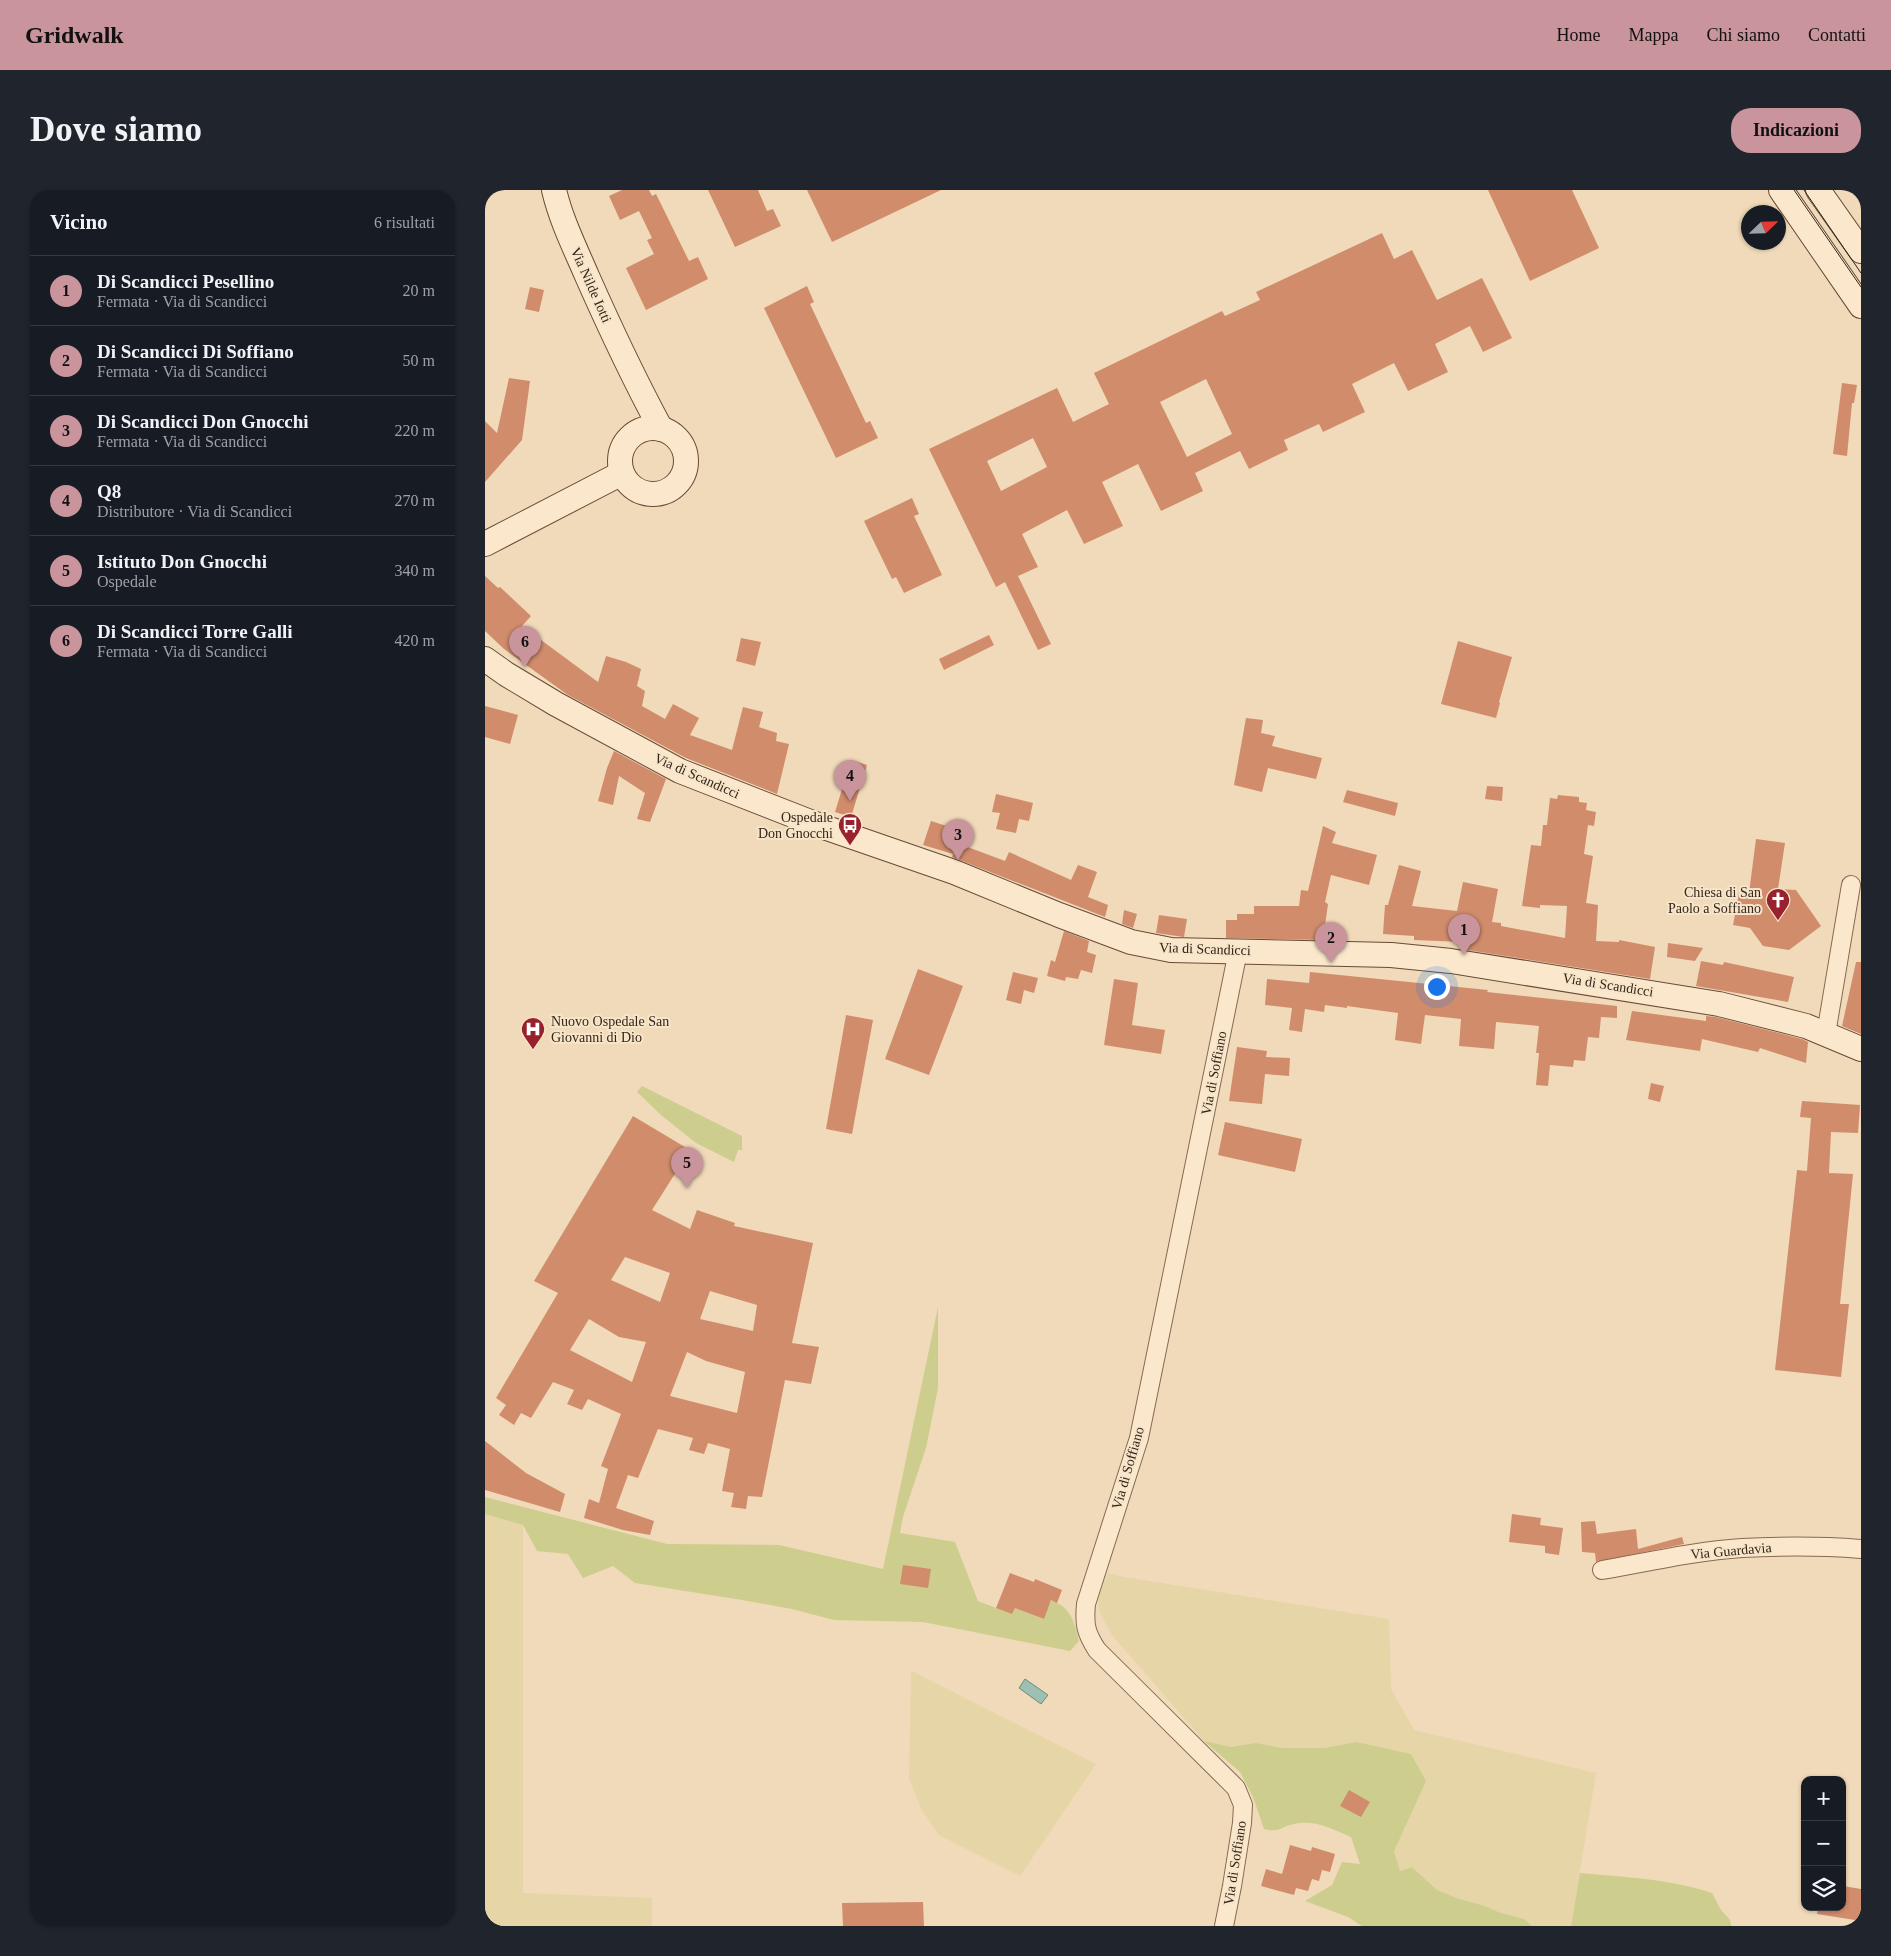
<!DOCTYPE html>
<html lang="it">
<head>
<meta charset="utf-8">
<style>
  body { margin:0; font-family:Georgia,serif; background:#20242c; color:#f1f3f6 }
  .controls { position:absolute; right:15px; bottom:15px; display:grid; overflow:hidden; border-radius:10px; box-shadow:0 1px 4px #0004 }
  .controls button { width:45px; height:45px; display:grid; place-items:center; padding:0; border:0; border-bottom:1px solid #363941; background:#171b24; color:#f1f3f6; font:25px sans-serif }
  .compass { position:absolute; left:1256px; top:15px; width:45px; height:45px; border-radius:50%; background:#171b24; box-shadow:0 1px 4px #0004; rotate:67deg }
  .you { position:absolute; left:951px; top:796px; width:18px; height:18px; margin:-12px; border:4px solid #fff; border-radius:50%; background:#1a73e8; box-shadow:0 0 0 8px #1a73e833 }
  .badge { display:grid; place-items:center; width:32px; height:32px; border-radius:50%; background:#c9949c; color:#111; font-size:16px; font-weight:700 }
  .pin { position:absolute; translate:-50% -41px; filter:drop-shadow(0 1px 2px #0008) }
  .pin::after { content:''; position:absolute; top:26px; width:18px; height:15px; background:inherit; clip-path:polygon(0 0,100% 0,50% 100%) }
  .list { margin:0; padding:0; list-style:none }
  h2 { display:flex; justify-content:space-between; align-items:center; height:65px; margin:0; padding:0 20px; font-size:21px }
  h2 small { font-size:16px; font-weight:400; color:#9ea1a6 }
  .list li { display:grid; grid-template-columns:32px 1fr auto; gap:15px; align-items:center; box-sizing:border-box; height:70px; padding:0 20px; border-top:1px solid #363941 }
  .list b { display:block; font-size:19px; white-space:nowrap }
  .list p { margin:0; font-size:16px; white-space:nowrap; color:#9ea1a6 }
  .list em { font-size:16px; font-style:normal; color:#9ea1a6 }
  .icon { flex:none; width:28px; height:28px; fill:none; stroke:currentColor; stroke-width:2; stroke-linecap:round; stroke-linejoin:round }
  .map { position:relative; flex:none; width:1376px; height:1736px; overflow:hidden; border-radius:20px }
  header { display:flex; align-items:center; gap:30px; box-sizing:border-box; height:70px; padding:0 25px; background:#c9949c; color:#111 }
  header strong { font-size:24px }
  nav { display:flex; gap:28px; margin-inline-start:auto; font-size:18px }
  .intro { display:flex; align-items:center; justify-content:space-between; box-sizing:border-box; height:120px; padding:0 30px }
  h1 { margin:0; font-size:35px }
  .button { padding:12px 22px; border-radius:20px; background:#c9949c; color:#111; font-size:18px; font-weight:700 }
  main { display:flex; gap:30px; padding:0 30px }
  aside { flex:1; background:#171b24; border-radius:20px; box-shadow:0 1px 4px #0004 }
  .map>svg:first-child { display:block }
</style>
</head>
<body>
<header>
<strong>Gridwalk</strong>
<nav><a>Home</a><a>Mappa</a><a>Chi siamo</a><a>Contatti</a></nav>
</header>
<div class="intro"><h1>Dove siamo</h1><a class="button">Indicazioni</a></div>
<main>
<aside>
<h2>Vicino<small>6 risultati</small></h2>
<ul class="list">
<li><span class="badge">1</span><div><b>Di Scandicci Pesellino</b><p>Fermata · Via di Scandicci</p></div><em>20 m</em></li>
<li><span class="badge">2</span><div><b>Di Scandicci Di Soffiano</b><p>Fermata · Via di Scandicci</p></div><em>50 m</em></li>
<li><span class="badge">3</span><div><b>Di Scandicci Don Gnocchi</b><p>Fermata · Via di Scandicci</p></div><em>220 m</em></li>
<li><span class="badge">4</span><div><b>Q8</b><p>Distributore · Via di Scandicci</p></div><em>270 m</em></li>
<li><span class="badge">5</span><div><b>Istituto Don Gnocchi</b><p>Ospedale</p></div><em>340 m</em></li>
<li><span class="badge">6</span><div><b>Di Scandicci Torre Galli</b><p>Fermata · Via di Scandicci</p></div><em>420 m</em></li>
</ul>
</aside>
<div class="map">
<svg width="1376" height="1736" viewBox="0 0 1376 1736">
  <rect width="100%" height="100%" fill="#f0dab9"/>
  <g fill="#e6d5a6">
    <polygon points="0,1324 38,1335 38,1703 167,1708 167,1736 0,1736"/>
    <polygon points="622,1383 639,1387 904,1429 906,1499 929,1540 1111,1583 1086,1736 1047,1736 1039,1729 1016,1723 1000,1716 974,1709 952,1700 927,1677 915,1681 909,1661 923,1626 871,1552 839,1558 797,1558 771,1553 746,1557 719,1551 627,1445 614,1421 613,1407"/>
    <polygon points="426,1481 611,1574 535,1686 454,1645 437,1620 424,1589"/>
  </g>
  <g fill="#cdce8d">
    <polygon points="157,896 257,946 257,960 253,960 249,972 211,953 176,925 152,902"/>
    <path d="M 453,1117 L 453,1198 L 441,1258 L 418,1327 L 415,1343 L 470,1352 L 493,1411 L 527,1424 L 530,1418 L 558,1429 L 566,1410 C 587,1418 589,1432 594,1451 L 585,1461 L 438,1432 L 349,1430 L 307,1419 L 257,1410 L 150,1393 L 128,1376 L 98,1388 L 83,1364 L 52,1361 L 38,1335 L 0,1324 L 0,1307 L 182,1354 L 294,1355 L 398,1379 Z"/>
    <path d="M 719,1551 L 746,1557 L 771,1553 L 797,1558 L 839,1558 L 871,1552 L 926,1564 L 941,1591 L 909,1661 L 915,1681 L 927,1677 L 952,1700 L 974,1709 L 1000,1716 L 1016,1723 L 1039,1729 L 1047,1736 L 877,1736 L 863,1727 L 820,1711 L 847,1695 L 857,1672 L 875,1674 L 866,1647 C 847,1639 830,1629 809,1634 C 794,1637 796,1643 779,1639 L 768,1607 L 755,1582 Z"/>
    <path d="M 1095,1683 C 1139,1687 1185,1689 1227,1703 L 1236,1720 L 1245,1730 L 1246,1736 L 1086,1736 Z"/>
  </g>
  <polygon fill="#9ec0b2" stroke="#668d7f" points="540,1489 563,1505 556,1514 534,1498"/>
  <g fill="#d18c6c" fill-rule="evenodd">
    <polygon points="137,0 164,0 167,6 171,4 204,71 213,67 223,89 161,120 141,78 169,64 162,50 167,48 154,21 135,30 124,6"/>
    <polygon points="223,0 273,0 282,21 288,19 296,36 250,57"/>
    <polygon points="322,0 456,0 347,52"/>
    <polygon points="1003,0 1087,0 1114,58 1045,91"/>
    <path d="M 897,43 L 909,69 L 927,60 L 952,110 L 997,88 L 1027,148 L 998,162 L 985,136 L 950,154 L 963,182 L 923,201 L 909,173 L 867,194 L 880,222 L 838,242 L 834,234 L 799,250 L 803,260 L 764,279 L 755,261 L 710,283 L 718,301 L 676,321 L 653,274 L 617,292 L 638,336 L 599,354 L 582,320 L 537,344 L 553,377 L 533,386 L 566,454 L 553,460 L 520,392 L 511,397 L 444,259 L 572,198 L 588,232 L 624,214 L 609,183 L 737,121 L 740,126 L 775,110 L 771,102 ZM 721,189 L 747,244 L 702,267 L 675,212 ZM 548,248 L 562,277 L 516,301 L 502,271 Z"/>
    <polygon points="322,96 329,112 325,114 381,233 385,231 393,248 351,268 279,118"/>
    <polygon points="45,97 59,100 54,122 40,119"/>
    <polygon points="24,188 45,191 37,250 0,292 0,231 12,243"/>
    <polygon points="1357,193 1372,195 1369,213 1367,213 1362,266 1348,264"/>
    <polygon points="427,308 434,324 429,326 457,385 419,403 411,387 407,389 379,331"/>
    <polygon points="0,386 13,398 15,397 46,426 37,436 113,492 121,466 141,472 156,479 152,496 160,501 157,516 180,529 188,514 214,528 205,545 247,560 258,517 278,522 274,537 292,543 291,551 304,554 292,604 201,568 83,505 19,459 0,441"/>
    <polygon points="504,445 509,455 459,480 454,469"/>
    <polygon points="256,448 276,452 270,476 251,471"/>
    <polygon points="973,451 1027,467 1014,512 1015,513 1011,528 956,514"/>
    <polygon points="0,516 33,525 25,554 0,547"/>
    <polygon points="761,528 778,530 776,543 790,546 787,556 837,568 831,589 783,578 777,602 749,595"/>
    <polygon points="129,561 181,589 165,632 152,629 160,603 134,586 128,615 113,611 122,578"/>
    <polygon points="366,570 382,575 366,627 350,622"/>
    <polygon points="1002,596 1018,597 1017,611 1000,609"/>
    <polygon points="862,600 913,613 910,626 858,612"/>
    <polygon points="511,604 548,613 544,631 534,629 531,643 511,639 515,623 507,622"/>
    <polygon points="1073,605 1094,607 1094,612 1102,613 1101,620 1111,622 1109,636 1103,635 1099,664 1108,666 1101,713 1113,715 1111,751 1134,752 1134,750 1170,757 1165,789 976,759 977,752 929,750 929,746 898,744 900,715 903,715 914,675 936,681 927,716 972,721 978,692 1013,699 1007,732 1016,733 1016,736 1080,748 1082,716 1055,715 1055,718 1037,716 1046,655 1056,656 1058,635 1062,635 1065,608 1072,609"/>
    <polygon points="446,631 468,638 464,650 520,671 524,662 586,690 593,675 612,682 603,707 623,715 620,727 467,667 468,664 438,655"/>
    <polygon points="838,636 851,642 847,653 892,665 884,695 846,685 840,712 843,714 838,750 741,748 741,730 752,730 752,724 769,724 769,716 814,716 816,700 823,701"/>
    <polygon points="1271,649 1300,653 1293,699 1311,700 1336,736 1304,760 1278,756 1265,738 1248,735 1254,703 1264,703"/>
    <polygon points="639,720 652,724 648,738 637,734"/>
    <polygon points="674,725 702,729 699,747 671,743"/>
    <polygon points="579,741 604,751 602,762 611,765 607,783 596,780 593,789 581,787 580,791 562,786 566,770 570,772"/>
    <polygon points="1183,753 1218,758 1210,771 1182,767"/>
    <polygon points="1216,771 1238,775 1239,772 1309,787 1303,812 1211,796"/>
    <polygon points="1371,772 1376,772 1376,844 1357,836"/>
    <polygon points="433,779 478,796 444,885 400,869"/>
    <polygon points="528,782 553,788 549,803 539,800 536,814 521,810"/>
    <polygon points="825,782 1003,800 1002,802 1132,816 1132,828 1116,827 1114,848 1103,847 1100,871 1089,870 1088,877 1065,875 1063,896 1051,895 1054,863 1051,863 1054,836 1011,832 1009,859 974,856 976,829 940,825 936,854 910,850 913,823 862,816 862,818 840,815 839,822 820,819 817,842 804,840 807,818 780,815 782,789 824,793"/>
    <polygon points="629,789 653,793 647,835 680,840 676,864 619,855"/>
    <polygon points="1147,821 1221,831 1221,826 1231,827 1317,849 1323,852 1321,873 1275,858 1273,862 1217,849 1215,861 1141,850"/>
    <polygon points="361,825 388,830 367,944 341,939"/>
    <polygon points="752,857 782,861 781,867 805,868 804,886 780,884 777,914 744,911"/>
    <polygon points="1166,893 1179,896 1175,912 1163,909"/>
    <polygon points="1317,911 1375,915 1373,943 1346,942 1344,983 1368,984 1355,1114 1364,1114 1356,1187 1290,1180 1312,980 1322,981 1326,928 1315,927"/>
    <path d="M 148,926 L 205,960 L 167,1020 L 205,1039 L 212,1020 L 250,1033 L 249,1036 L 328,1053 L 307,1153 L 334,1157 L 326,1194 L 300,1190 L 277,1307 L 263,1306 L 261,1319 L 246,1317 L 249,1303 L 237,1301 L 245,1259 L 223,1253 L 219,1264 L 204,1260 L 208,1248 L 173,1239 L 153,1288 L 143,1285 L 131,1318 L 169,1331 L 165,1345 L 138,1340 L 99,1328 L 104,1309 L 114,1313 L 123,1279 L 116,1276 L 136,1224 L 103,1209 L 97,1220 L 82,1214 L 89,1200 L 68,1192 L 46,1228 L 36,1223 L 29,1235 L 14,1225 L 21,1215 L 11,1208 L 73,1103 L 49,1091 ZM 140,1067 L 185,1083 L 175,1112 L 126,1090 ZM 225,1101 L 272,1115 L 268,1141 L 215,1129 ZM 104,1129 L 134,1147 L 161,1152 L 147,1192 L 85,1160 ZM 202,1162 L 221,1171 L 260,1182 L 252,1223 L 185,1206 Z"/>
    <polygon points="740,932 817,949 810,982 733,965"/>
    <polygon points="0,1251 41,1283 80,1304 75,1322 0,1300"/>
    <polygon points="1027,1324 1056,1328 1055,1335 1078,1338 1074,1365 1060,1363 1060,1356 1024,1352"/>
    <polygon points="1110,1331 1112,1344 1151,1339 1153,1359 1197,1347 1199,1354 1111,1372 1110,1363 1097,1362 1096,1332"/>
    <polygon points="418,1375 446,1379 443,1398 415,1394"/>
    <polygon points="525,1383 549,1392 550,1389 577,1400 572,1413 566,1410 559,1429 530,1418 527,1424 511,1418"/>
    <polygon points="864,1600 885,1612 876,1627 855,1616"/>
    <polygon points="805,1655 826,1661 827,1657 850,1664 845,1682 837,1680 834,1691 827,1689 823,1701 811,1698 809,1705 776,1696 781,1679 797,1684"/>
    <polygon points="1358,1696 1376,1699 1376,1731 1332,1724 1333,1717 1357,1717"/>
    <polygon points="438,1712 439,1736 358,1736 357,1713"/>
  </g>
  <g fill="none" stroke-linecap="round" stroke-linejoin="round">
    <g stroke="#876953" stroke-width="20">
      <g id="street">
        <polyline points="1341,844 1366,695"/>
        <path d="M 1117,1380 C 1163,1372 1210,1361 1257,1358 C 1297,1356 1337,1356 1376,1359"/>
        <path d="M 739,1736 L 747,1696 L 757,1633 L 758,1615 L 751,1598 L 612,1460 C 601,1443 599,1435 601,1414 L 654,1248 L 753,761"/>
      </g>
    </g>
    <g stroke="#684a37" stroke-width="26">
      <g id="secondary">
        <path d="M 69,0 C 76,30 90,58 102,86 C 125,138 149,189 176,239"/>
        <polyline points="1296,0 1376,116"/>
        <polyline points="1333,0 1376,61"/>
        <circle cx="168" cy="271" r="33"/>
        <polyline points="0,354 137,283"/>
        <polyline points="0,469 21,484 71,514 195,581 333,635 469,682 574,725 646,752 686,760 906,765 966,771 1234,814 1321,836 1376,859"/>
      </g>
    </g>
    <use href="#street" stroke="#fbe8cc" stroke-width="18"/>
    <use href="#secondary" stroke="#fbe8cc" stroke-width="24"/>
    <g stroke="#352419" stroke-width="1">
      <polyline points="1309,0 1376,97"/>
      <polyline points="1319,0 1376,83"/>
    </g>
  </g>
  <defs>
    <g id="bus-pin" transform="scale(1.25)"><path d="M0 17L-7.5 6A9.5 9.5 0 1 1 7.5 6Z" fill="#99202d" stroke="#f7e5c9"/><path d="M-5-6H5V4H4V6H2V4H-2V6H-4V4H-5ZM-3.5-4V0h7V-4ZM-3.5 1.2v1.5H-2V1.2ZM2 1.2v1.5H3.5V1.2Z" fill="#fff"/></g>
    <g id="church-pin" transform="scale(1.25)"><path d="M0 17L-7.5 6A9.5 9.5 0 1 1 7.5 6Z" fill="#99202d" stroke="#f7e5c9"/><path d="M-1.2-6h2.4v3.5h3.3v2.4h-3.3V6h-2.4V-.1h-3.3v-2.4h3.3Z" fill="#fff"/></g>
    <g id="hospital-pin" transform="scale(1.25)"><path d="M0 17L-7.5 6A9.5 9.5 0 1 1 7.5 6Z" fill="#99202d" stroke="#f7e5c9"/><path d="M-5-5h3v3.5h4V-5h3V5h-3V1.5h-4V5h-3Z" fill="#fff"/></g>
  </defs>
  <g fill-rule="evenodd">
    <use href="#bus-pin" x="365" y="635"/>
    <use href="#church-pin" x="1293" y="710"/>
    <use href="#hospital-pin" x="48" y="839"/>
  </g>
  <g text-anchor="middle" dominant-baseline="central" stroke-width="4" stroke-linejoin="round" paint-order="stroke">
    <g font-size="14" fill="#352419" stroke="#f7e5c9">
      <text transform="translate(106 95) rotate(66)">Via Nilde Iotti</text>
      <text transform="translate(212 586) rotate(24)">Via di Scandicci</text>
      <text transform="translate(720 759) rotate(2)">Via di Scandicci</text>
      <text transform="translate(1123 795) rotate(9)">Via di Scandicci</text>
      <text transform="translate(729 883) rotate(-79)">Via di Soffiano</text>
      <text transform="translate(643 1278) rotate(-74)">Via di Soffiano</text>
      <text transform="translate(1246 1361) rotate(-5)">Via Guardavia</text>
      <text transform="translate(750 1673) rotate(-81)">Via di Soffiano</text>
    </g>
    <g font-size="14" fill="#352419" stroke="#f7e5c9" text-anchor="end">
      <text x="348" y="627">Ospedale<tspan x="348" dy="16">Don Gnocchi</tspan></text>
      <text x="1276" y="702">Chiesa di San<tspan x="1276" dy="16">Paolo a Soffiano</tspan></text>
      <text x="66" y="831" text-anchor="start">Nuovo Ospedale San<tspan x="66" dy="16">Giovanni di Dio</tspan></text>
    </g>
  </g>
</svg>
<div class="controls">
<button>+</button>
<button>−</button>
<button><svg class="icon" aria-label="layers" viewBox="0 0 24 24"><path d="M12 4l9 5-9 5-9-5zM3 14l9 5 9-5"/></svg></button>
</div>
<svg class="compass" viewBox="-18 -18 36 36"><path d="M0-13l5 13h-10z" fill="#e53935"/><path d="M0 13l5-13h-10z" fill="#9ea1a6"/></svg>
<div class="you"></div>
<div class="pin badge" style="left:979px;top:765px">1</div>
<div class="pin badge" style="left:846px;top:773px">2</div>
<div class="pin badge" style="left:473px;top:670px">3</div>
<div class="pin badge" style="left:365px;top:611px">4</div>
<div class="pin badge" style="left:202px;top:998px">5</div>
<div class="pin badge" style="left:40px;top:477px">6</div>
</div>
</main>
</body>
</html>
